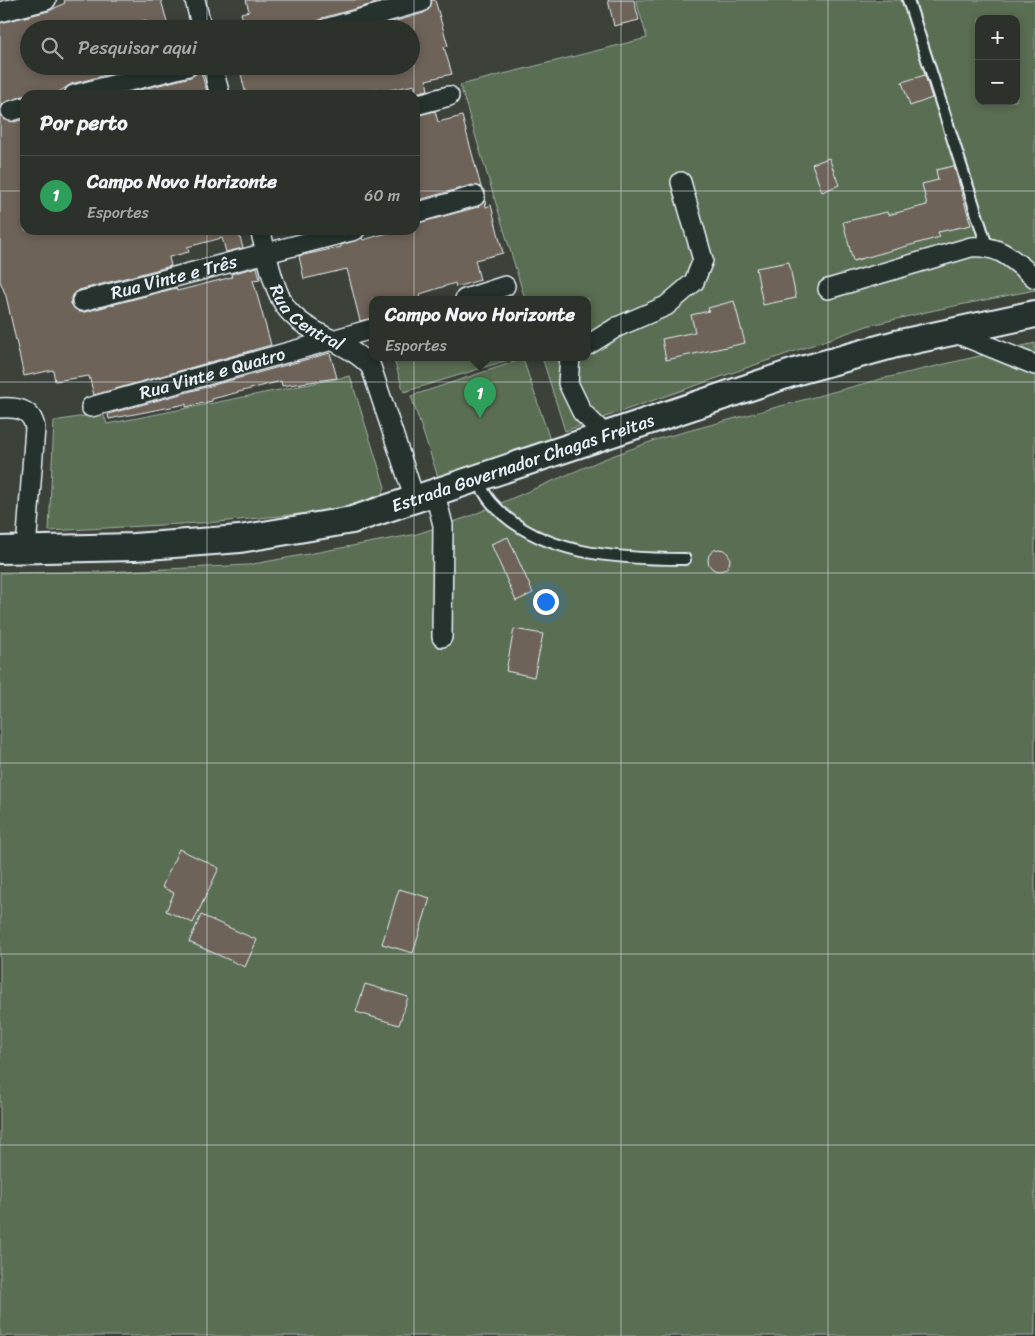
<!DOCTYPE html>
<html lang="pt">
<head>
<meta charset="utf-8">
<style>
  body { margin:0; font-family:Sriracha,sans-serif; background:#393d38; color:#f1f3f6 }
  .controls { position:absolute; right:15px; top:15px; display:grid; overflow:hidden; border-radius:10px; box-shadow:0 2px 8px #0003 }
  .controls button { width:45px; height:45px; display:grid; place-items:center; padding:0; border:0; border-bottom:1px solid #484c48; background:#2d312c; color:#f1f3f6; font:25px sans-serif }
  .you { position:absolute; left:545px; top:601px; width:18px; height:18px; margin:-12px; border:4px solid #fff; border-radius:50%; background:#1a73e8; box-shadow:0 0 0 8px #1a73e833 }
  .badge { display:grid; place-items:center; width:32px; height:32px; border-radius:50%; background:#ff9aa2; color:#fff; font-size:16px; font-weight:700 }
  .pin { position:absolute; translate:-50% -41px; filter:drop-shadow(0 1px 2px #0008) }
  .pin::after { content:''; position:absolute; top:26px; width:18px; height:15px; background:inherit; clip-path:polygon(0 0,100% 0,50% 100%) }
  .popup { position:absolute; left:369px; top:296px; width:222px; height:65px; box-sizing:border-box; display:grid; place-content:center; border-radius:10px; background:#2d312c; filter:drop-shadow(0 1px 4px #0005); font-size:16px; white-space:nowrap; color:#a7a9a9 }
  .popup b { font-size:19px; color:#f1f3f6 }
  .popup::after { content:''; position:absolute; left:50%; top:100%; margin-left:-10px; border:10px solid transparent; border-top-color:#2d312c }
  .list { margin:0; padding:0; list-style:none }
  h2 { display:flex; justify-content:space-between; align-items:center; height:65px; margin:0; padding:0 20px; font-size:21px }
  h2 small { font-size:16px; font-weight:400; color:#a7a9a9 }
  .list li { display:grid; grid-template-columns:32px 1fr auto; gap:15px; align-items:center; box-sizing:border-box; height:80px; padding:0 20px; border-top:1px solid #484c48 }
  .list b { display:block; font-size:19px; white-space:nowrap }
  .list p { margin:0; font-size:16px; white-space:nowrap; color:#a7a9a9 }
  .list em { font-size:16px; font-style:normal; color:#a7a9a9 }
  .icon { flex:none; width:28px; height:28px; fill:none; stroke:currentColor; stroke-width:2; stroke-linecap:round; stroke-linejoin:round }
  .map { position:relative; flex:none; width:1035px; height:1336px; overflow:hidden }
  .search { position:absolute; background:#2d312c; box-shadow:0 2px 8px #0003; left:20px; top:20px; width:400px; height:55px; display:flex; align-items:center; gap:12px; box-sizing:border-box; padding:0 18px; border-radius:28px; color:#a7a9a9; font-size:19px }
  .panel { position:absolute; background:#2d312c; box-shadow:0 2px 8px #0003; left:20px; top:90px; width:400px; height:145px; border-radius:15px }
  .map>svg:first-child { display:block }
</style>
</head>
<body>
<div class="map">
<svg width="1035" height="1336" viewBox="0 0 1035 1336">
  <rect width="100%" height="100%" fill="#3c413a"/>
  <filter id="ink" filterUnits="userSpaceOnUse"><feTurbulence type="fractalNoise" baseFrequency=".02" numOctaves="2"/><feDisplacementMap in="SourceGraphic" scale="10" xChannelSelector="R" yChannelSelector="G"/><feConvolveMatrix kernelMatrix="1 2 1 2 8 2 1 2 1" color-interpolation-filters="sRGB"/></filter>
  <g filter="url(#ink)">
    <g fill="#5a6e52" stroke="#a1b0a5" fill-rule="evenodd">
      <path d="M 636,0 L 1035,0 L 1035,290 L 935,310 L 867,326 L 565,431 L 542,357 L 588,357 L 588,299 L 525,299 L 460,85 L 647,38 ZM 979,19 L 1016,19 L 1016,101 L 979,101 Z"/>
      <polygon points="1035,343 1035,1336 0,1336 0,573 105,572 248,565 417,534 468,517 604,459 658,439 881,379"/>
      <polygon points="393,357 518,357 404,392"/>
      <polygon points="523,359 550,440 438,477 411,396"/>
      <path d="M 350,376 L 385,487 C 382,500 362,505 351,509 L 218,522 L 49,531 L 54,421 L 103,413 L 107,424 Z"/>
    </g>
    <g fill="#6e6358" stroke="#e8f1f8">
      <polygon points="64,0 161,0 169,29 149,29 146,20 112,29 29,29 29,66 141,66 71,84 59,92 46,95 25,95 3,104 0,114 4,119 14,122 25,119 25,230 238,230 243,248 226,252 222,238 187,247 189,252 169,257 171,266 79,290 71,298 71,304 79,312 85,312 176,288 177,291 232,277 231,274 257,267 260,279 253,280 271,345 94,395 89,376 55,381 53,370 24,376 6,296 0,281 0,23 49,11 65,3"/>
      <polygon points="246,0 387,0 322,18 317,22 314,29 245,29 241,13 249,11"/>
      <polygon points="432,0 435,0 448,46 444,47 452,74 426,80 428,90 415,93 415,85 379,92 378,89 357,95 246,95 239,66 333,66 334,71 352,66 411,66 411,29 367,29 424,13 429,9"/>
      <polygon points="608,0 634,0 639,20 614,26"/>
      <polygon points="199,66 208,95 120,95 191,77 196,74"/>
      <polygon points="925,75 932,98 910,106 902,82"/>
      <polygon points="435,111 438,122 462,116 481,187 472,185 415,201 415,116"/>
      <polygon points="829,158 839,185 822,192 812,164"/>
      <polygon points="954,166 971,225 938,232 940,237 853,261 843,222 887,212 888,215 927,205 922,184 938,180 936,170"/>
      <polygon points="485,201 486,207 491,205 503,253 475,260 480,280 456,287 455,283 420,294 421,299 372,299 372,318 360,321 347,269 304,279 299,256 341,247 341,245 362,238 363,240 398,230 415,230 415,224 478,207"/>
      <polygon points="789,262 796,298 763,305 756,268"/>
      <polygon points="734,301 745,343 666,360 662,339 695,332 691,315 709,311 708,308"/>
      <polygon points="330,353 337,378 282,386 281,381 212,399 212,401 186,407 186,404 109,419 108,414"/>
      <polygon points="508,537 533,593 516,601 491,544"/>
      <circle cx="719" cy="560" r="11"/>
      <polygon points="514,629 543,634 534,677 506,671"/>
      <polygon points="179,849 219,868 193,923 166,911 174,893 162,887"/>
      <polygon points="399,889 430,898 413,953 382,944"/>
      <polygon points="201,915 257,940 245,967 189,942"/>
      <polygon points="365,984 408,997 399,1025 356,1012"/>
    </g>
    <g fill="none" stroke-linecap="round" stroke-linejoin="round">
      <g stroke="#e8f1f8" stroke-width="14">
        <g id="lane">
          <polyline points="908,0 987,246"/>
          <path d="M 477,479 C 481,487 486,496 491,502 C 537,556 620,559 685,559"/>
        </g>
      </g>
      <g stroke="#e8f1f8" stroke-width="22">
        <g id="street">
          <polyline points="195,0 202,29"/>
          <polyline points="0,12 46,0"/>
          <polyline points="325,29 421,2"/>
          <polyline points="212,66 220,95"/>
          <polyline points="74,95 188,66"/>
          <polyline points="415,105 449,96"/>
          <polyline points="11,111 25,107"/>
          <polyline points="415,213 475,196"/>
          <path id="s1" d="M 260,230 C 267,253 273,292 288,310 C 310,336 349,342 371,367 L 415,500"/>
          <path d="M 828,289 L 971,247 C 1001,245 1013,260 1035,278"/>
          <polyline points="465,299 505,286"/>
          <path id="s2" d="M 82,301 L 355,230"/>
          <polyline points="953,332 1035,365"/>
          <polyline points="588,345 617,327 666,306 694,282 703,260 681,182"/>
          <polyline points="570,357 568,383 582,412 605,435"/>
          <path id="s3" d="M 91,407 L 372,329"/>
          <path d="M 0,408 C 17,407 32,409 35,428 L 26,550"/>
          <polyline points="435,494 443,525 442,637"/>
        </g>
      </g>
      <g stroke="#e8f1f8" stroke-width="30">
        <g id="secondary">
          <path id="s4" d="M 0,550 L 134,547 L 240,539 L 352,520 L 798,371 L 896,344 L 1035,314"/>
        </g>
      </g>
      <use href="#lane" stroke="#26332d" stroke-width="10"/>
      <use href="#street" stroke="#26332d" stroke-width="19"/>
      <use href="#secondary" stroke="#26332d" stroke-width="26"/>
    </g>
  </g>
  <path fill="none" stroke="#e8f1f8" stroke-width="1" stroke-opacity="0.55" d="M 207,0 L 207,29M 414,0 L 414,95M 621,0 L 621,1336M 828,0 L 828,1336M 207,66 L 207,95M 0,191 L 25,191M 415,191 L 1035,191M 207,230 L 207,1336M 414,230 L 414,1336M 0,382 L 1035,382M 0,573 L 1035,573M 0,763 L 1035,763M 0,954 L 1035,954M 0,1145 L 1035,1145"/>
  <g text-anchor="middle" dominant-baseline="central" stroke-width="4.5" stroke-linejoin="round" paint-order="stroke">
    <g font-size="18" fill="#e8f1f8" stroke="#26332d">
      <text stroke="none"><textPath href="#s2" startOffset="95">Rua Vinte e Três</textPath></text>
      <text stroke="none"><textPath href="#s1" startOffset="104">Rua Central</textPath></text>
      <text stroke="none"><textPath href="#s3" startOffset="126">Rua Vinte e Quatro</textPath></text>
      <text stroke="none"><textPath href="#s4" startOffset="534">Estrada Governador Chagas Freitas</textPath></text>
    </g>
  </g>
</svg>
<div class="controls">
<button>+</button>
<button>−</button>
</div>
<div class="you"></div>
<div class="pin badge" style="left:480px;top:418px;background:#2e9e5b">1</div>
<div class="popup"><b>Campo Novo Horizonte</b>Esportes</div>
<div class="search"><svg class="icon" aria-label="search" viewBox="0 0 24 24"><circle cx="10" cy="10" r="6"/><path d="M15 15l6 6"/></svg>Pesquisar aqui</div>
<section class="panel">
<h2>Por perto<small></small></h2>
<ul class="list">
<li><span class="badge" style="background:#2e9e5b">1</span><div><b>Campo Novo Horizonte</b><p>Esportes</p></div><em>60 m</em></li>
</ul>
</section>
</div>
</body>
</html>
